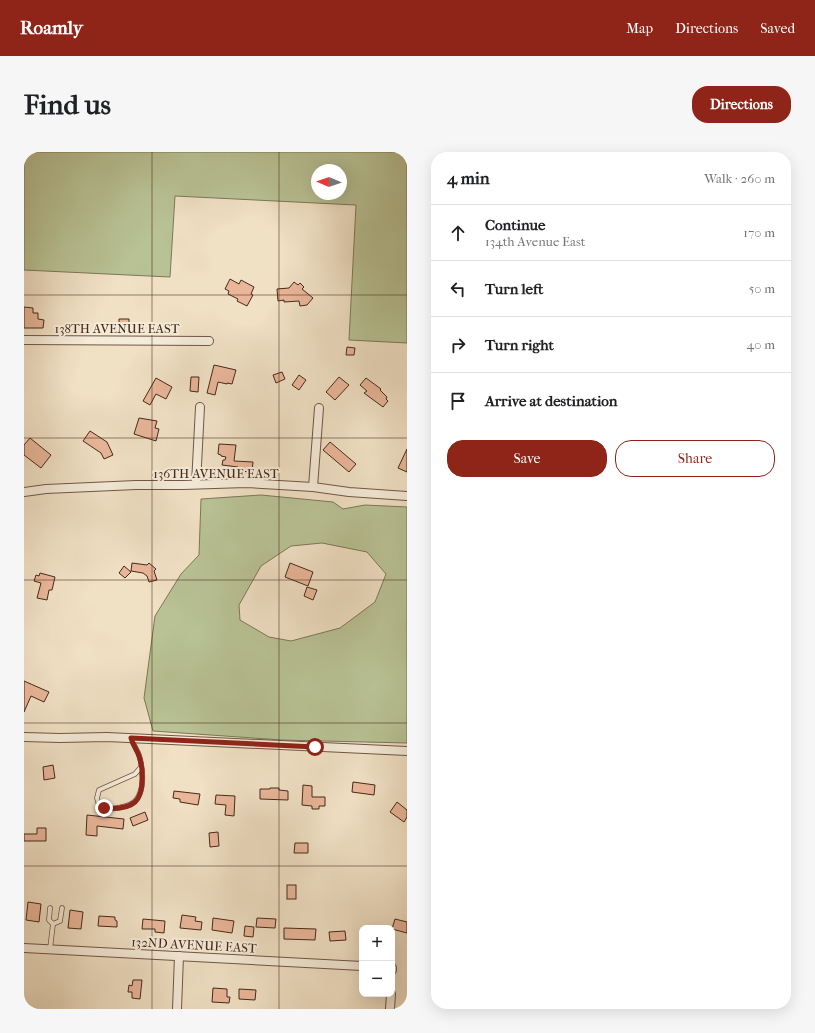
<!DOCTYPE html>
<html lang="en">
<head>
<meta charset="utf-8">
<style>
  body { margin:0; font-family:"IM FELL French Canon",serif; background:#f6f6f6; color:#202124 }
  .controls { position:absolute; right:12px; bottom:12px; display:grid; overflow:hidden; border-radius:8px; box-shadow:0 4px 16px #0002 }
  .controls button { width:36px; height:36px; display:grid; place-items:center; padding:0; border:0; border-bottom:1px solid #e0e0e0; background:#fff; color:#202124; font:20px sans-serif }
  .compass { position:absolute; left:287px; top:12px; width:36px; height:36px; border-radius:50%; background:#fff; box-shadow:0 4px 16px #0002; rotate:272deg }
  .stop { position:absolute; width:12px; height:12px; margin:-9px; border:3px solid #8f2418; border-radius:50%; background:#fff }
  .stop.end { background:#8f2418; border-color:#fff; box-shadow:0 1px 4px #0008 }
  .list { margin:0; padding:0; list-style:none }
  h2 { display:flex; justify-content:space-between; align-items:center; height:52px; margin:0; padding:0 16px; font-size:17px }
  h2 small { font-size:13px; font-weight:400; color:#757577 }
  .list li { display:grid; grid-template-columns:26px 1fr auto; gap:12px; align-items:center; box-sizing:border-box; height:56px; padding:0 16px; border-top:1px solid #e0e0e0 }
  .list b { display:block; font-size:15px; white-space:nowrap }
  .list p { margin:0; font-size:13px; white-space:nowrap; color:#757577 }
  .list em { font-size:13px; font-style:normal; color:#757577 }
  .actions { display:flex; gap:8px; padding:12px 16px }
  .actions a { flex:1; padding:9px 0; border:1px solid #8f2418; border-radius:16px; text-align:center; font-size:14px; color:#8f2418 }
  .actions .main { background:#8f2418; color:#fff }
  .icon { flex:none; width:22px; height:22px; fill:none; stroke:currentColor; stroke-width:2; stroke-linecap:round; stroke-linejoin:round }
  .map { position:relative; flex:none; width:383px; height:857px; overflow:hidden; border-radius:16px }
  header { display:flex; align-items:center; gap:24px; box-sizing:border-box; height:56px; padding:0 20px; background:#8f2418; color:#fff }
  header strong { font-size:19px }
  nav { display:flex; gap:22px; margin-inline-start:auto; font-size:14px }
  .intro { display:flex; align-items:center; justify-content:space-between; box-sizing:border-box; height:96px; padding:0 24px }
  h1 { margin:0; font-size:28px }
  .button { padding:10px 18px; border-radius:16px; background:#8f2418; color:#fff; font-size:14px; font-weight:700 }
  main { display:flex; gap:24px; padding:0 24px }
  aside { flex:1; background:#fff; border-radius:16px; box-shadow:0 4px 16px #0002 }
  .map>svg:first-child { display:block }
</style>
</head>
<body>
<header>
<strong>Roamly</strong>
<nav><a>Map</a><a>Directions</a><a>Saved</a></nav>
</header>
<div class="intro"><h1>Find us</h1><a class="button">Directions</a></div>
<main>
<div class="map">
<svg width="383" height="857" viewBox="0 0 383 857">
  <rect width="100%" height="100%" fill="#f0e0c4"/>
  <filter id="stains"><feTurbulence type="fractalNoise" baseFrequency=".005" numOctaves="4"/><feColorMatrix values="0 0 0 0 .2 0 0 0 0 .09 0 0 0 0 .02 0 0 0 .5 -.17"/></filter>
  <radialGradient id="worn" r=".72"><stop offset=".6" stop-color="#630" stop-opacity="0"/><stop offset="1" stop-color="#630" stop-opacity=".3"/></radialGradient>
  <g fill="#b8c295" stroke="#7e7658" fill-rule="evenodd">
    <path d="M 0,0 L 383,0 L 383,191 L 325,188 L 332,53 L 151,44 L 146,125 L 0,118 ZM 293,18 L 317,18 L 317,42 L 293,42 Z"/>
    <path d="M 237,343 L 309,350 L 319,357 L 341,353 L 383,355 L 383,591 L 258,588 L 129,579 L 120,546 L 131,464 L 157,422 L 175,403 L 177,347 ZM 298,391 L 343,400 L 362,422 L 351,450 L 316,476 L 267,489 L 245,485 L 216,468 L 215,453 L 237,414 L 267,394 Z"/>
  </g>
  <g fill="#e9b699" stroke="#45291a">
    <polygon points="206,127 215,132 217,128 230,135 227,142 229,143 223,154 213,149 214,147 204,142 205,139 201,137"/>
    <polygon points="270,130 274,133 276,131 280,135 278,137 289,146 283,153 276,154 275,149 260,150 260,148 254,149 253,137 265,136"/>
    <polygon points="0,155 9,156 9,161 14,161 14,167 20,168 19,176 0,176"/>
    <polygon points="95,167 105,167 105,175 95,174"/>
    <polygon points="323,195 331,196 330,203 322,203"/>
    <polygon points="190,213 212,218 208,232 203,231 203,232 194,230 191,243 183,241"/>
    <polygon points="258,220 261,227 252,231 249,223"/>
    <polygon points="275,223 282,228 275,238 268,233"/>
    <polygon points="167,225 175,225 174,240 166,239"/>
    <polygon points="315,225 325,233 311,248 302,240"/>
    <polygon points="132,226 148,235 142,247 132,242 126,253 119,249"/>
    <polygon points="342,226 357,237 356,238 363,245 362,247 364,249 359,255 340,241 343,239 336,233"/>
    <polygon points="115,266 133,269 131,276 135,277 132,289 110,282"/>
    <polygon points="66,279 83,290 89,303 80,307 77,301 59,289"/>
    <polygon points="6,286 27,303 17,316 0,303 0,293"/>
    <polygon points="306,290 332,312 325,320 299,298"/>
    <polygon points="195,292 212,293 210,309 229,310 228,320 214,319 214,315 198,313 199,308 201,308 202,305 197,304 197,303 194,302"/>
    <polygon points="383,297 383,320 374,316"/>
    <polygon points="108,411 123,413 125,411 132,417 130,419 133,428 125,430 123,424 119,421 107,419"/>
    <polygon points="266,411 289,420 284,434 261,425"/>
    <polygon points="100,414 107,420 101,426 95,421"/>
    <polygon points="16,421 31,425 28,438 25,438 23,448 13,446 17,431 10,429 12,423 15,424"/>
    <polygon points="283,435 293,438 289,448 280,444"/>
    <polygon points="0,529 25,540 20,550 7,544 0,560"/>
    <polygon points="29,613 31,626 20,628 19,615"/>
    <polygon points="329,630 351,633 350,643 328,640"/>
    <polygon points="279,633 288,634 288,645 301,645 301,654 295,654 295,657 288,657 288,654 278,653"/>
    <polygon points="246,636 255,636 255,638 264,639 264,648 236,647 236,637 246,637"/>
    <polygon points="150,639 176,642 174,653 156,650 156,647 149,646"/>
    <polygon points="192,643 211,644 210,664 201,663 202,653 191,652"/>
    <polygon points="373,650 383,658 383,665 380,670 366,660"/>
    <polygon points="121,660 124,668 109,674 106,666"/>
    <polygon points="63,663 100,667 99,677 73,674 73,684 62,683"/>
    <polygon points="13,676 22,676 22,689 0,689 0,682 13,682"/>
    <polygon points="194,680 195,694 186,695 185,681"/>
    <polygon points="271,691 284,691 284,701 270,701"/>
    <rect x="263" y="733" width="9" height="14"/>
    <polygon points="4,750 17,752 15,770 2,768"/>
    <polygon points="46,758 59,760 57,777 44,776"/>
    <polygon points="158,763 172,765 171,769 178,770 177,778 156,776"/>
    <polygon points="75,764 91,765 91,768 93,769 93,775 74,774"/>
    <polygon points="189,766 210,769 208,781 188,778"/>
    <polygon points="233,766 252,767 251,776 232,775"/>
    <polygon points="119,767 141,769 140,781 131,780 131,777 118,777"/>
    <polygon points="371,767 383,770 383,781 368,777"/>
    <polygon points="221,774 230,775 229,785 220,784"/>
    <polygon points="260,776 292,777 291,788 260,787"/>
    <polygon points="321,779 322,788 306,789 305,780"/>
    <polygon points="109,828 118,828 116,847 108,846 108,840 104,840 105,833 108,834"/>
    <polygon points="189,836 203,837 203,845 206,845 205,851 188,850"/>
    <polygon points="215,837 232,838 231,848 215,847"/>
  </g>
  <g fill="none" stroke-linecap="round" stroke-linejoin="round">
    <g stroke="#705744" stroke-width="5.5">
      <g id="lane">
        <path d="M 107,586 C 109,593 113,597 115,603 C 119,616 121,638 112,648 C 109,652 103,654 98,655 C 89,657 83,658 75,653 L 73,646 L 75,638 L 111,622 L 117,615"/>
        <polyline points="26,756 25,768 29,772 26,797"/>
        <polyline points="29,772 36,769 38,756"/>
      </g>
    </g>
    <g stroke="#705744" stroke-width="10">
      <g id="street">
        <polyline points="0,188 185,189"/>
        <polyline points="172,332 176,255"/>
        <polyline points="289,335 295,256"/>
        <polyline points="0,340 22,337 112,333 159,333 222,331 289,335 325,340 383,344"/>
        <polyline points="0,585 36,586 83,585 383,599"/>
        <polyline points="0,796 338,814"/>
        <polyline points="368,816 368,818"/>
        <polyline points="153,857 155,804"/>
        <polyline points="366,857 367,842"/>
      </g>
    </g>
    <use href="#lane" stroke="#f5ebd9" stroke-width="4"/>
    <use href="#street" stroke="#f5ebd9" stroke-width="8"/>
  </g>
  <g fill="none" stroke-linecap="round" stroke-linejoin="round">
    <path stroke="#8f2418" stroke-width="5" d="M 80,656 C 91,657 103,657 111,650 C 121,641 119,615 115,604 C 113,598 109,593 107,586 L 291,595"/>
  </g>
  <path fill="none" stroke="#45291a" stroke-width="1" stroke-opacity="0.55" d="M 128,0 L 128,857M 255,0 L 255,857M 0,143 L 383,143M 0,286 L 383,286M 0,428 L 383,428M 0,571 L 383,571M 0,714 L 383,714"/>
  <g text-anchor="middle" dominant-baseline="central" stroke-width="4" stroke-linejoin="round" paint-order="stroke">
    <g font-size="13" fill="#45291a" stroke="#f5ebd9">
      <text x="93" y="176">138TH AVENUE EAST</text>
      <text x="192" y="321">136TH AVENUE EAST</text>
      <text transform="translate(170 793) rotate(3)">132ND AVENUE EAST</text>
    </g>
  </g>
  <rect width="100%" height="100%" filter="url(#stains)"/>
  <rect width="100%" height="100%" fill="url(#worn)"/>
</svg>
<div class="controls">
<button>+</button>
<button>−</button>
</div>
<svg class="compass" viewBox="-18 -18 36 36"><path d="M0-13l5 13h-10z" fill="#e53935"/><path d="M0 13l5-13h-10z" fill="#757577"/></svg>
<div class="stop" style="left:291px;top:595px"></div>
<div class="stop end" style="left:80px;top:656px"></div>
</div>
<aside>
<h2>4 min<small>Walk · 260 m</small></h2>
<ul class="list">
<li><svg class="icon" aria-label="ahead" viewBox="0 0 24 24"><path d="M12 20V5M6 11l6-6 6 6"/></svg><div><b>Continue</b><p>134th Avenue East</p></div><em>170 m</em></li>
<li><svg class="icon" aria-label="left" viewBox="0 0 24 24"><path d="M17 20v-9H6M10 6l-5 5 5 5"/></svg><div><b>Turn left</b></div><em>50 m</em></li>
<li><svg class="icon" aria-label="right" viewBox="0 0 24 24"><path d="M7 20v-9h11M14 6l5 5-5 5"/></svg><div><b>Turn right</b></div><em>40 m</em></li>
<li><svg class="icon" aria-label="arrive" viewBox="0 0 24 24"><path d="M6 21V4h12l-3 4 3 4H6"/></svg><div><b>Arrive at destination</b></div></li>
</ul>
<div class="actions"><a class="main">Save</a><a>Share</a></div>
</aside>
</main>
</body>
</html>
